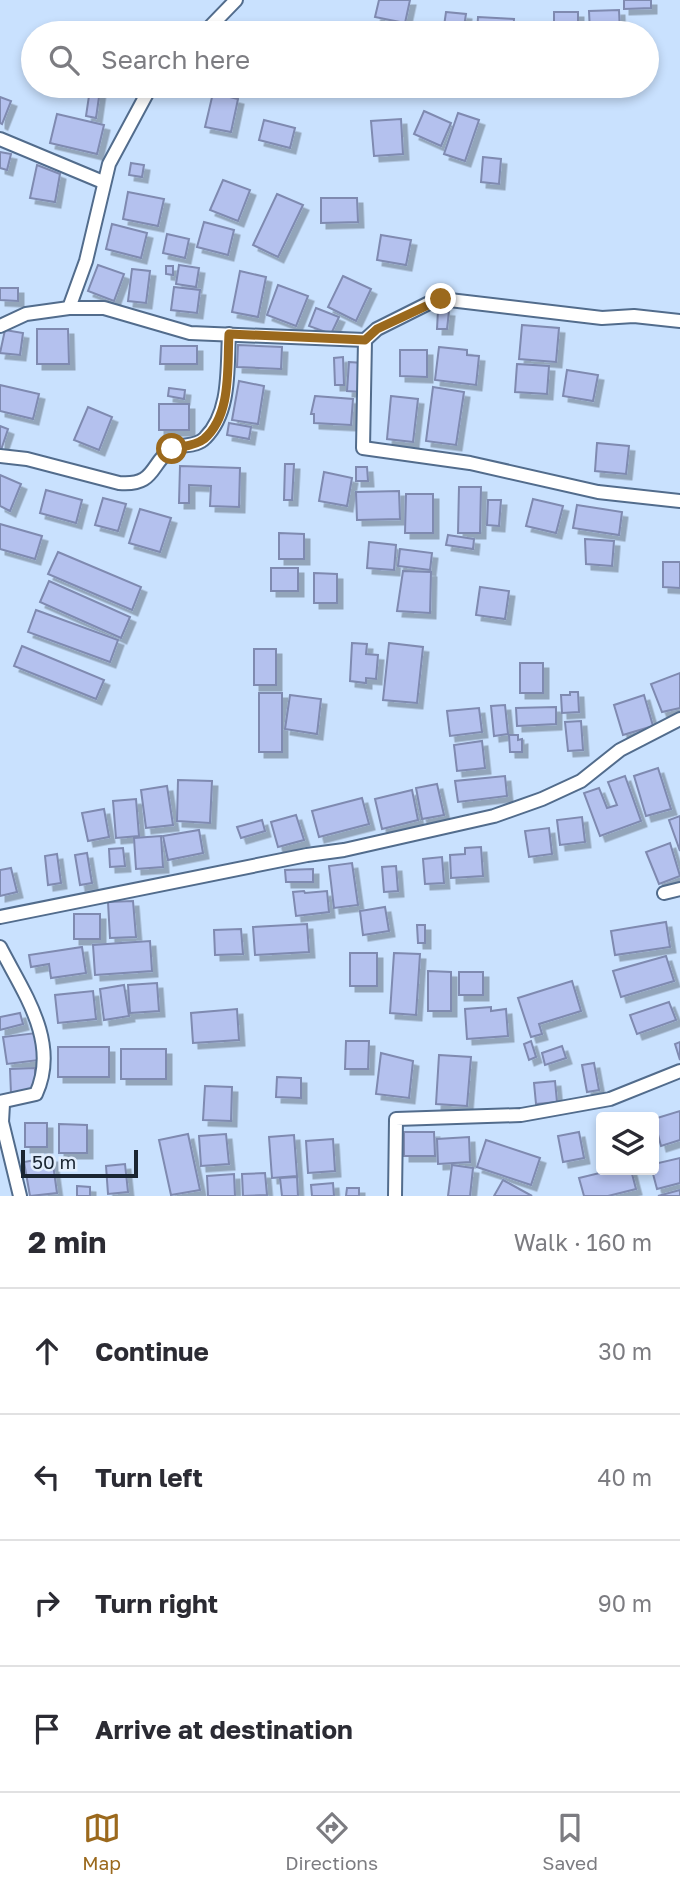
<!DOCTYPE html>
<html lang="en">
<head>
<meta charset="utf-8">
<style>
  body { margin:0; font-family:"Golos Text",sans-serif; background:#f2f2f3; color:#2b2b33 }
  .controls { position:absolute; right:21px; bottom:21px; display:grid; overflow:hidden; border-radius:7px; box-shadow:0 4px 10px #0003 }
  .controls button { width:63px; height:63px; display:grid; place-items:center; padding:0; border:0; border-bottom:2px solid #e1e1e2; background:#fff; color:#2b2b33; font:35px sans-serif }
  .scale { position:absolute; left:21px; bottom:18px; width:117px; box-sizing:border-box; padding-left:7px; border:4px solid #1a2532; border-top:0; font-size:19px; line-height:24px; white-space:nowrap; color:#1a2532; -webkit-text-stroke:5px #e1edfc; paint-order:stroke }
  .stop { position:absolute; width:21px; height:21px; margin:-16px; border:5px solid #9b691d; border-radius:50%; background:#fff }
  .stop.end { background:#9b691d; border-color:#fff; box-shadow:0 2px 7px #0008 }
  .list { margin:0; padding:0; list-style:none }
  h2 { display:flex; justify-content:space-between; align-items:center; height:91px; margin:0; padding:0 28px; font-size:30px }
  h2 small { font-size:23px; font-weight:400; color:#7c7c81 }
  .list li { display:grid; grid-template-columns:46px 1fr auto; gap:21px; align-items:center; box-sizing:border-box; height:126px; padding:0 28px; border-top:2px solid #e1e1e2 }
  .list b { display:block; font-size:26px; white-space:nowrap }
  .list em { font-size:23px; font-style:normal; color:#7c7c81 }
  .icon { flex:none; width:38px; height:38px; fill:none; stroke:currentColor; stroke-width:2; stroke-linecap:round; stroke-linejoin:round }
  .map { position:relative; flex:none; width:680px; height:1196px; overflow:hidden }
  .search { position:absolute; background:#fff; box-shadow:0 4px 10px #0003; left:21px; right:21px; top:21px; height:77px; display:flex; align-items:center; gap:18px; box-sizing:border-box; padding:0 24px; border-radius:38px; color:#7c7c81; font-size:26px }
  .sheet { height:595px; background:#fff }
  nav { display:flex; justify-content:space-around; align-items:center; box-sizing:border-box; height:98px; border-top:2px solid #e1e1e2; background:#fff; font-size:19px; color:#7c7c81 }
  nav a { display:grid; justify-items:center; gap:4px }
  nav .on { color:#9b691d }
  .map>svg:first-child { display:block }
</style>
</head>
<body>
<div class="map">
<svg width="680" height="1196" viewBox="0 0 680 1196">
  <defs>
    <filter id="shadow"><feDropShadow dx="5.5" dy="5.5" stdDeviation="0" flood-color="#0004"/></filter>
  </defs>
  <rect width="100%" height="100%" fill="#c9e1fe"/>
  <g fill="#b4c1ee" stroke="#7f8ab0" stroke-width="2" filter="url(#shadow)">
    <polygon points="379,0 410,0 405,23 375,17"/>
    <polygon points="624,0 651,0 651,8 624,9"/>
    <polygon points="619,10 620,33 590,33 589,11"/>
    <polygon points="446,12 466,14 463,33 443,33"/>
    <rect x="554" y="12" width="24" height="21"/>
    <polygon points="478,17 514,19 513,33 477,33"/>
    <polygon points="517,22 541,22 542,33 517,33"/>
    <polygon points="90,89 100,90 96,118 86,116"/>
    <polygon points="213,93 238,99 231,132 205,127"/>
    <polygon points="0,97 11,101 2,124 0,123"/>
    <polygon points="424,111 451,123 441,146 414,134"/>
    <polygon points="458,113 479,120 465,161 444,154"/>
    <polygon points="57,114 104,125 97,154 50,143"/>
    <polygon points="401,119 403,154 374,156 371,121"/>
    <polygon points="264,120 295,128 290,148 259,140"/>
    <polygon points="0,152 11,154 7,170 0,168"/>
    <polygon points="483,157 501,159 499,184 481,182"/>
    <polygon points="131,163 144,165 142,177 129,175"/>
    <polygon points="37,165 60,174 55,202 30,198"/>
    <polygon points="223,180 250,190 238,221 210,210"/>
    <polygon points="128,192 164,199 158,226 123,219"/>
    <polygon points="277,194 303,205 278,257 253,245"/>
    <polygon points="321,198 357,198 358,222 321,223"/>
    <polygon points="204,222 234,230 228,255 197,247"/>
    <polygon points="112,224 147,233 141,258 106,249"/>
    <polygon points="167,234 189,239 185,258 163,253"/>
    <polygon points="381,235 411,240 406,265 377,260"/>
    <polygon points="98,265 124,274 114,301 88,291"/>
    <polygon points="179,265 199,268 196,287 176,284"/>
    <polygon points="166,266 173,266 173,275 166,274"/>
    <polygon points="132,269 150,271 146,303 128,301"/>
    <polygon points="240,271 266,277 258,317 232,312"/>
    <polygon points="343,276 371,289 356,321 328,307"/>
    <polygon points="278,285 308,296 296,326 267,315"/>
    <polygon points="174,287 200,290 197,313 171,310"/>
    <polygon points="0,288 18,288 18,301 0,300"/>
    <polygon points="316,308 339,317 331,334 309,326"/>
    <polygon points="438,310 449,311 447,329 437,329"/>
    <polygon points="522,325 559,328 556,362 519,359"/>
    <polygon points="37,329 68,329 69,364 37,364"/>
    <polygon points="5,330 23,333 20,355 0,353"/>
    <polygon points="238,345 282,347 281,369 237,367"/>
    <polygon points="161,346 197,346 197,364 160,364"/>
    <polygon points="439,347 467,350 467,355 479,356 476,385 435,380"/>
    <polygon points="400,350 427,350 427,377 400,376"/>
    <polygon points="343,357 344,385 335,385 334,358"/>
    <polygon points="349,362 363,363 361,392 347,391"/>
    <polygon points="517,364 549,366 547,394 515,392"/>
    <polygon points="567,370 598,375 593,401 563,396"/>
    <polygon points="239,381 264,386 258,424 232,420"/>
    <polygon points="0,385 39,394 33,419 0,411"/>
    <polygon points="433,387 464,392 456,445 426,441"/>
    <polygon points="169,388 185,390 184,399 168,396"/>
    <polygon points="315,396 353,399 351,425 314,423 314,414 311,414"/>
    <polygon points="391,396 418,399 413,442 387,439"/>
    <rect x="159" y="404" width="30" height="26"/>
    <polygon points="88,407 112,417 99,450 74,440"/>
    <polygon points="229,423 251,427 249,439 227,435"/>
    <polygon points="0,426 8,429 0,453"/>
    <polygon points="597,443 629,446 626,474 595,471"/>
    <polygon points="285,464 294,464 292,500 284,500"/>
    <polygon points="180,466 240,468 239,507 210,506 211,486 189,485 189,503 179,503"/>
    <polygon points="356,467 367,467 368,481 356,481"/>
    <polygon points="324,472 352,478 347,506 319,501"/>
    <polygon points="0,475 21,484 10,511 0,506"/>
    <polygon points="459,487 481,487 480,533 458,533"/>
    <polygon points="46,490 82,500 76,523 40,513"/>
    <polygon points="399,491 400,519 357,520 356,492"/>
    <polygon points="406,494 433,494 433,533 405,533"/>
    <polygon points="103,498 126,504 118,531 95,525"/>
    <polygon points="533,499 563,506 556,533 526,526"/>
    <polygon points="488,500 501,500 499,526 487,525"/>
    <polygon points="577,505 622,512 619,535 573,528"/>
    <polygon points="140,509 171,518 160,552 129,543"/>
    <polygon points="0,524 42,536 35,559 0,549"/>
    <polygon points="279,533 304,534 304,559 279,559"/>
    <polygon points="448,535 474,539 473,549 446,545"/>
    <polygon points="585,539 614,541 612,566 586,564"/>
    <polygon points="369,542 396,545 394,570 367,568"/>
    <polygon points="400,549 432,553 430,570 398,566"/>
    <polygon points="58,552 141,587 132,610 48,574"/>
    <polygon points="663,562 680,562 680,588 663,587"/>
    <rect x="271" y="568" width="27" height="23"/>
    <polygon points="403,571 431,572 430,613 397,611"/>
    <polygon points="314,573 337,574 337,603 314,603"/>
    <polygon points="49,581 130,617 121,638 40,602"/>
    <polygon points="480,587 509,591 505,619 476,615"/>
    <polygon points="36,610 118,640 110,662 28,632"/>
    <polygon points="352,643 367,644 366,654 378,655 376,679 366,678 366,683 350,681"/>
    <polygon points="389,643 423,647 417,703 383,700"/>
    <polygon points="22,646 104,680 96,699 14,666"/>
    <rect x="254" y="649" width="22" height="36"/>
    <rect x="520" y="663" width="23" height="30"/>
    <polygon points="680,673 680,708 662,712 651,684"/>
    <polygon points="570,692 578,692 579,712 562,713 561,695 570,695"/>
    <rect x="259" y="693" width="23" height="59"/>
    <polygon points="290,695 321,699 317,734 285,729"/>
    <polygon points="644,695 653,726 623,735 614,705"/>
    <polygon points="505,705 508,734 494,736 491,706"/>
    <polygon points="556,707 556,724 517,726 516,708"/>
    <polygon points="479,708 482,732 450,736 447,711"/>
    <polygon points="581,721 583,750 568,751 565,722"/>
    <polygon points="509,735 518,735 518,740 522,739 522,752 510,752"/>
    <polygon points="482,741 485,768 457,771 454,745"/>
    <polygon points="658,768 671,809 646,816 634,776"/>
    <polygon points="505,776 507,796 458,802 455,781"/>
    <polygon points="625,776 641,821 600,836 584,793 599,788 607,808 617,805 608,782"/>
    <polygon points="178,780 212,781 210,823 177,821"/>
    <polygon points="437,784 444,815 422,819 416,788"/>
    <polygon points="167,786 173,825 146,828 141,790"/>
    <polygon points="412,790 418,820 382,829 375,799"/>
    <polygon points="362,798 369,824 319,837 312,811"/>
    <polygon points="136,799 139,836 116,838 113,801"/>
    <polygon points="104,809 109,837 88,841 82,813"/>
    <polygon points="296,815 304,840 278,847 271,822"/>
    <polygon points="680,816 680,851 669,820"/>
    <polygon points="582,817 585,842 560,845 557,820"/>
    <polygon points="262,820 265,831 241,838 237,827"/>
    <polygon points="549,828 552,854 529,857 525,831"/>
    <polygon points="199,830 203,853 168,860 163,836"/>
    <polygon points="161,836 163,867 136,869 134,838"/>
    <polygon points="670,843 680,876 659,884 646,852"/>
    <polygon points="481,847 483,876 451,878 450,855 465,854 465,848"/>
    <polygon points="123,848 125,866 110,867 109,849"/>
    <polygon points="87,853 92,883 80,885 75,855"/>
    <polygon points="57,854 61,883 48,885 45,856"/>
    <polygon points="442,857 444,883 425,884 423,859"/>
    <polygon points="352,863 358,905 334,908 329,866"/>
    <polygon points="396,866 398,891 384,892 382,867"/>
    <polygon points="11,868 17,892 0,896 0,870"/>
    <polygon points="313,869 313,882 286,882 285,870"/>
    <polygon points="304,891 305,893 327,891 329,912 296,916 293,892"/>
    <polygon points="133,901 136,937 110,938 108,902"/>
    <polygon points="385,907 389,931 363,935 360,911"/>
    <rect x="74" y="914" width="26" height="25"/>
    <polygon points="666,922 670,947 615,955 611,931"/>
    <polygon points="307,924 309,952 255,955 253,927"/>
    <polygon points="417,925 425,925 425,943 418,943"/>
    <polygon points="241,929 243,954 215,955 214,930"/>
    <polygon points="150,941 152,971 95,975 93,945"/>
    <polygon points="82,947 86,973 51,978 49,964 31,967 29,955"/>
    <rect x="350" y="953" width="27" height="33"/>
    <polygon points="394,953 420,954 416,1015 390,1013"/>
    <polygon points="666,956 674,981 621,997 613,971"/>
    <polygon points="428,971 451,972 451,1011 428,1011"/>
    <rect x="459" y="972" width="24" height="23"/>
    <polygon points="572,981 581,1011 539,1024 542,1034 531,1037 518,998"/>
    <polygon points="157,983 159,1011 130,1013 128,985"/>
    <polygon points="124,985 129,1016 104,1020 100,989"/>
    <polygon points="93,991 96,1019 58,1023 55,995"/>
    <polygon points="669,1002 676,1020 637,1034 630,1015"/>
    <polygon points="491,1007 491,1011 506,1009 508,1036 467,1039 465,1009"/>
    <polygon points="237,1009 239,1040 193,1043 191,1013"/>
    <polygon points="20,1013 23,1024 0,1030 0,1017"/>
    <polygon points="36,1033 39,1060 7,1064 3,1037"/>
    <polygon points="346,1041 369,1041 368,1069 345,1069"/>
    <polygon points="531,1041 536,1057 529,1060 524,1044"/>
    <polygon points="680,1042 680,1060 675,1044"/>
    <polygon points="562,1046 566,1058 545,1065 542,1053"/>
    <rect x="58" y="1047" width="51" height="30"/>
    <rect x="121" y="1049" width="45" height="30"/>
    <polygon points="381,1053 413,1061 409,1098 376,1094"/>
    <polygon points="439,1055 471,1057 467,1106 436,1104"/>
    <polygon points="594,1063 599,1090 587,1092 582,1065"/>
    <polygon points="35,1068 35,1093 11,1094 10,1069"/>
    <polygon points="277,1077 301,1078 301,1098 276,1097"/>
    <polygon points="555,1081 557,1102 536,1104 534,1083"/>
    <polygon points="205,1086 232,1087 231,1121 203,1120"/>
    <polygon points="680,1111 680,1140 661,1146 654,1119"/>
    <rect x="25" y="1123" width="22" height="24"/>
    <polygon points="59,1124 87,1125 87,1153 59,1153"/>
    <polygon points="404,1132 434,1132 435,1156 404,1156"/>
    <polygon points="579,1132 584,1158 563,1162 558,1136"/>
    <polygon points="188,1134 200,1190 171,1195 159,1140"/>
    <polygon points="226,1134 229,1164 201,1166 199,1136"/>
    <polygon points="294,1135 297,1176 272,1178 269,1137"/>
    <polygon points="469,1137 470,1162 438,1164 437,1139"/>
    <polygon points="333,1139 335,1171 308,1173 306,1141"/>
    <polygon points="486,1140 540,1158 531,1185 477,1167"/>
    <polygon points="52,1157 57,1193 30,1196 24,1162"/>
    <polygon points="680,1158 680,1183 657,1189 652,1170 654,1164"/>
    <polygon points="125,1164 128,1192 108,1194 106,1166"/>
    <polygon points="452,1165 473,1168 470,1196 448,1196"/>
    <polygon points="612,1170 631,1170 636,1189 608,1196 584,1196 579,1178"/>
    <polygon points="265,1173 267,1195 243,1196 242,1174"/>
    <polygon points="234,1174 235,1196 208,1196 207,1176"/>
    <polygon points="297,1177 298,1196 282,1196 280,1178"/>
    <polygon points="503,1180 532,1196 494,1196"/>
    <polygon points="333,1183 334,1196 312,1196 311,1185"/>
    <polygon points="77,1186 90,1187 90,1196 77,1196"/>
    <polygon points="347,1188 359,1188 359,1196 346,1196"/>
    <polygon points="680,1190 680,1196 658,1196"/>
  </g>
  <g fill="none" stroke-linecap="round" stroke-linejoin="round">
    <g stroke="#526c8c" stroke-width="16">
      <g id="minor">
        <polyline points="204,33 236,0"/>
        <polyline points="0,139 103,182"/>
        <polyline points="69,308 86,261 109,164 151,86"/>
        <polyline points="680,321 634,316 602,318 441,299 431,302 377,329 365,340 363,448 470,463 598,492 680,501"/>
        <polyline points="0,326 26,314 69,308 104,308 190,333 365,340"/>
        <path d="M 0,456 L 27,459 L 119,483 C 155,486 150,465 170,450 C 180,443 196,448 205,438 C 231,412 227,368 229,334"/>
        <polyline points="664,893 680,889"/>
        <polyline points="0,917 307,855 344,850 494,816 542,799 581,781 620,750 680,719"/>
        <path d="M 0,947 C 23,992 60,1042 36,1094 L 0,1102"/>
        <polyline points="3,1104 2,1122 20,1196"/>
        <polyline points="395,1196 396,1119 521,1115 610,1099 680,1071"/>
      </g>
    </g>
    <use href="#minor" stroke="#fff" stroke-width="12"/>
  </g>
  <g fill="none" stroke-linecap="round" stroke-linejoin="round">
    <path stroke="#9b691d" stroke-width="9" d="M 172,449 C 183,446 195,446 204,439 C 232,415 227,367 229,334 L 365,340 L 377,329 L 441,299"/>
  </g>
</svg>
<div class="controls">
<button><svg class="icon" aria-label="layers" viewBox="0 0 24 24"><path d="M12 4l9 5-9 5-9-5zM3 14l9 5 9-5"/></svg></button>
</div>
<div class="scale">50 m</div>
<div class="stop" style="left:172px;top:449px"></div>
<div class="stop end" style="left:441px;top:299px"></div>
<div class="search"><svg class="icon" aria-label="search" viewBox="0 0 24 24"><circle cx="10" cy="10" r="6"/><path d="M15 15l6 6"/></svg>Search here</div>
</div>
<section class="sheet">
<h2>2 min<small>Walk · 160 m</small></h2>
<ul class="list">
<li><svg class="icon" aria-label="ahead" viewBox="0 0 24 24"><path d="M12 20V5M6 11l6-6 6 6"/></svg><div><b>Continue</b></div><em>30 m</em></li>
<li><svg class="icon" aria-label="left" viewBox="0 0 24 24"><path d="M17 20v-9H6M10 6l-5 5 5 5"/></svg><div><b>Turn left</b></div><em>40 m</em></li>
<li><svg class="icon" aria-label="right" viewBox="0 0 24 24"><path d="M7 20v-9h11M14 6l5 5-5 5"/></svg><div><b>Turn right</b></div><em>90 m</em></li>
<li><svg class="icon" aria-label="arrive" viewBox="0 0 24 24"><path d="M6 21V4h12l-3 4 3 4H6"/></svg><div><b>Arrive at destination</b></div></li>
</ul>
</section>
<nav>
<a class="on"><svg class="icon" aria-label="map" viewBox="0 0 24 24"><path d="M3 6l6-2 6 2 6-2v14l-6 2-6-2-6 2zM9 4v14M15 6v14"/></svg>Map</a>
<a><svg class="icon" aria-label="directions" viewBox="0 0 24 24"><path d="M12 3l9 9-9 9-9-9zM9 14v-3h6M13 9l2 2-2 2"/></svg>Directions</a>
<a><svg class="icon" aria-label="saved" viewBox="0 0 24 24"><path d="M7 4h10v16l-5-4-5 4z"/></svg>Saved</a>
</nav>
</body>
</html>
